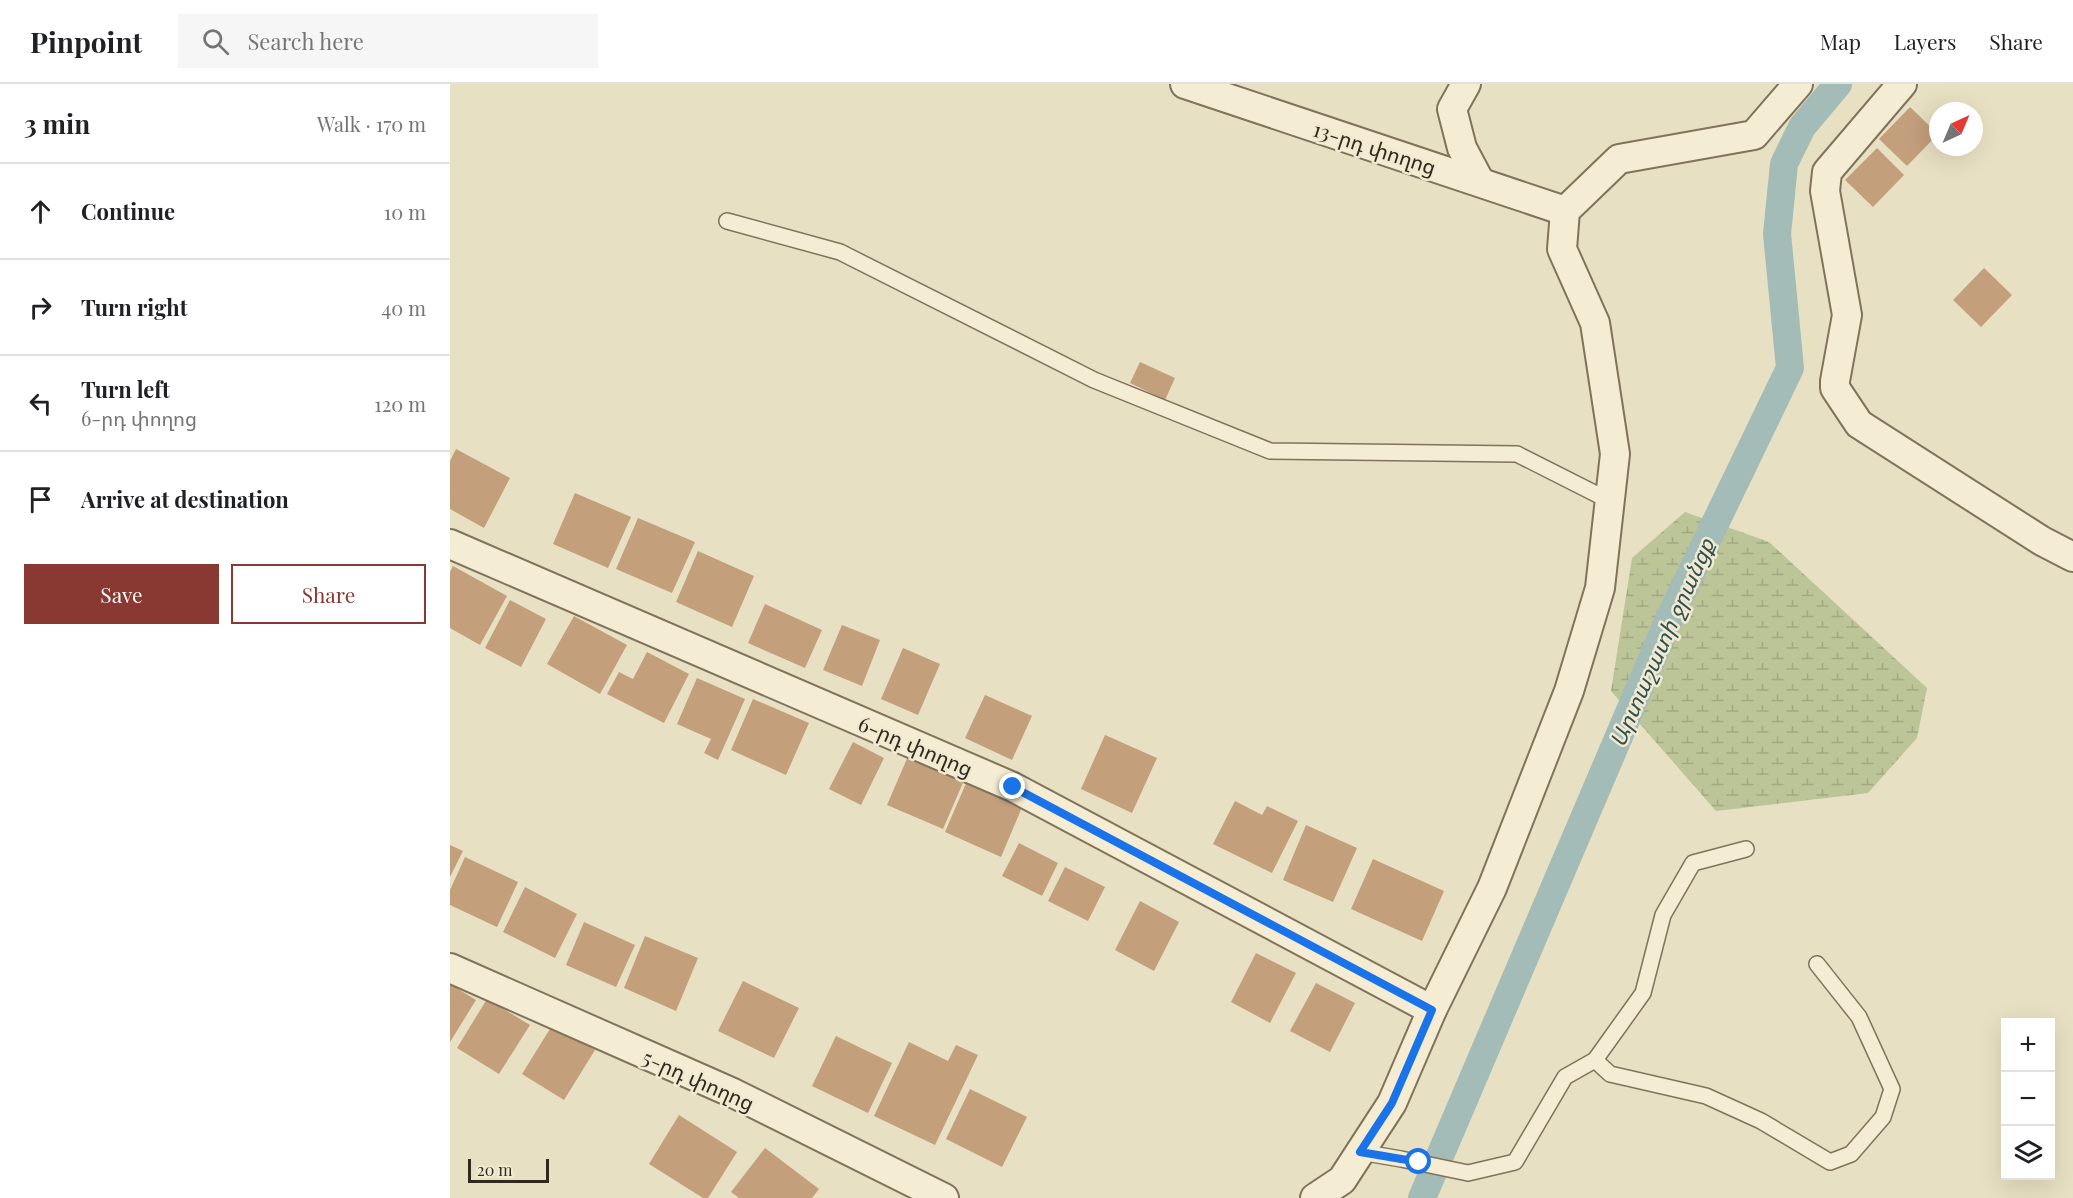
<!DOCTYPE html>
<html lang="en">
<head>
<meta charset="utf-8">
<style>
  body { margin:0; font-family:"Playfair Display","Noto Sans Armenian",serif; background:#f6f6f6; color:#202124 }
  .controls { position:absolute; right:18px; bottom:18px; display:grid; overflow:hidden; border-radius:0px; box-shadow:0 6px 24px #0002 }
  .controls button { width:54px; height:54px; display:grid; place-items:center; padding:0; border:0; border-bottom:2px solid #e0e0e0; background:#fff; color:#202124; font:30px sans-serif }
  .compass { position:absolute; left:1479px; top:18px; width:54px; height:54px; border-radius:50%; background:#fff; box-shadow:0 6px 24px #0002; rotate:44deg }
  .scale { position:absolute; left:18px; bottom:15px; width:81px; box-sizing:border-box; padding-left:6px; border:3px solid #32291e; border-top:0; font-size:16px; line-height:21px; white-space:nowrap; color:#32291e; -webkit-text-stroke:4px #f1ead1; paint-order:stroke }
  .stop { position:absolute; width:18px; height:18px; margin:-14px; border:4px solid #1a73e8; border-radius:50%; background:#fff }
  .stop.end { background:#1a73e8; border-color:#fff; box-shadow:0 2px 6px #0008 }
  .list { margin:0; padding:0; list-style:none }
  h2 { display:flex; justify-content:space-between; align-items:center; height:78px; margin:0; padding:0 24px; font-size:26px }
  h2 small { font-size:20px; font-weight:400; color:#757577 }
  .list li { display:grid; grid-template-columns:39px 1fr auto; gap:18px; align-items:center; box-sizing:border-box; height:96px; padding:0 24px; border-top:2px solid #e0e0e0 }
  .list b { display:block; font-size:22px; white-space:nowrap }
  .list p { margin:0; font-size:20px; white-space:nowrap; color:#757577 }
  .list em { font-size:20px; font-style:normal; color:#757577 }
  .actions { display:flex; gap:12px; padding:18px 24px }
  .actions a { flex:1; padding:14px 0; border:2px solid #893832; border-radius:0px; text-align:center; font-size:21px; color:#893832 }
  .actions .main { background:#893832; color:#fff }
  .icon { flex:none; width:33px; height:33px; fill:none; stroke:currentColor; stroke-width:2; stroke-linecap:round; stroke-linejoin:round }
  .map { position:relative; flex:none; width:1623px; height:1114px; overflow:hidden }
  header { display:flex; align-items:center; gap:36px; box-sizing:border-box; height:84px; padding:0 30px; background:#fff; border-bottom:2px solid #e0e0e0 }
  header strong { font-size:28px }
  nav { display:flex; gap:33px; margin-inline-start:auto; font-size:21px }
  .search { width:420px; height:54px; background:#f6f6f6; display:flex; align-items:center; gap:15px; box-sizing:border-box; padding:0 21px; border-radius:0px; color:#757577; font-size:22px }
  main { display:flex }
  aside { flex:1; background:#fff }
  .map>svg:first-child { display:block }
</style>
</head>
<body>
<header>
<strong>Pinpoint</strong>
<div class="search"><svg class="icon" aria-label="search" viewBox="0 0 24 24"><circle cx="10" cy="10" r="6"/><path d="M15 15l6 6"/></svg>Search here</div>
<nav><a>Map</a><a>Layers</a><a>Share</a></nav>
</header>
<main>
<aside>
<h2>3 min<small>Walk · 170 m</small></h2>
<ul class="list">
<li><svg class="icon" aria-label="ahead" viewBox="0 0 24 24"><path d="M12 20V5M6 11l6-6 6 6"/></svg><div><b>Continue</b></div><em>10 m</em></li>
<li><svg class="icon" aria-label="right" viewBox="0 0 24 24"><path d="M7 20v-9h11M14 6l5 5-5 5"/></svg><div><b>Turn right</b></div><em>40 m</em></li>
<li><svg class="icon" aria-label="left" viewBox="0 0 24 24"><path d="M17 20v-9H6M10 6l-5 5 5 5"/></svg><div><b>Turn left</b><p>6-րդ փողոց</p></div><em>120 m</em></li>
<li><svg class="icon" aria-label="arrive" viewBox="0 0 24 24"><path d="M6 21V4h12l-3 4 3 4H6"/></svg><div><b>Arrive at destination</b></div></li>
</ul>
<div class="actions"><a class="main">Save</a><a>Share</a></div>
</aside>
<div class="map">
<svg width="1623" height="1114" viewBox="0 0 1623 1114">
  <defs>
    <pattern id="wetland-marsh" width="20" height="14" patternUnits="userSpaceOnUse" patternTransform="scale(1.5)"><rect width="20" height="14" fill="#bcc598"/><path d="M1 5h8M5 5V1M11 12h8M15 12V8" fill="none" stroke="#a2a983"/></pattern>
  </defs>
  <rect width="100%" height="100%" fill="#e8e0c2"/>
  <polygon fill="url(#wetland-marsh)" points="1235,428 1319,458 1477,604 1467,654 1418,709 1266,727 1161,607 1182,474"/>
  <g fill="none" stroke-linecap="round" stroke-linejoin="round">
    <polyline stroke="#a4bcb7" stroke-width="28" points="972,1114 1219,535 1340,284 1327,150 1334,80 1352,43 1388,0"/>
  </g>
  <g fill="#c39f7c">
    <polygon points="1460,23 1488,50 1457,82 1429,55"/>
    <polygon points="1427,64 1454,91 1423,123 1395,96"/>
    <polygon points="1534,184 1562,211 1531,243 1503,216"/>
    <polygon points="690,278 725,294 715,316 680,299"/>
    <polygon points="6,365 60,394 34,444 0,425 0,377"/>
    <polygon points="125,409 181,433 158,484 103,460"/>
    <polygon points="188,434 245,458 222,509 166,485"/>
    <polygon points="248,467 304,492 282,543 226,518"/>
    <polygon points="3,482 57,512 30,561 0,544 0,488"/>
    <polygon points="60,516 96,535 71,583 35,564"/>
    <polygon points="315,520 372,546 355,584 298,559"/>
    <polygon points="124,532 177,561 150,610 97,580"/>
    <polygon points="392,541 430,556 412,602 373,586"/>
    <polygon points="453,564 490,580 468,631 431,615"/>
    <polygon points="197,568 239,590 214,639 157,610 169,588 183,595"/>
    <polygon points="247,594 295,615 268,676 254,669 261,655 227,640"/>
    <polygon points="535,611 582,632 562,676 515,654"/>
    <polygon points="303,615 359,639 336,691 281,666"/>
    <polygon points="655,651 707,674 682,729 631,705"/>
    <polygon points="403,658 434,674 411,721 379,705"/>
    <polygon points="459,670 515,694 493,745 437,721"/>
    <polygon points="517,697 573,721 551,773 495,748"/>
    <polygon points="785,717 812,731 817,722 848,737 822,789 763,760"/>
    <polygon points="856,741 907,764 883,818 833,796"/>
    <polygon points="569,759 608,779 592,812 552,792"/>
    <polygon points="0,761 13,767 0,793"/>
    <polygon points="15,773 68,798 47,843 0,821 0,806"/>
    <polygon points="923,775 994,807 972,857 901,825"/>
    <polygon points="615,783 655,803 638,837 598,817"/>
    <polygon points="75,803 127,830 105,874 53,848"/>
    <polygon points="690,817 729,838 704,887 665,866"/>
    <polygon points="134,838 185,861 166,903 116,881"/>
    <polygon points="195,852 248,874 226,927 174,904"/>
    <polygon points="806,869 846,889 820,939 781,918"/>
    <polygon points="293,897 349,924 324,974 268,947"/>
    <polygon points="866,899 905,919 880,968 840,947"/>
    <polygon points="0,900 26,916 0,958"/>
    <polygon points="37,915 80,941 49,990 7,964"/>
    <polygon points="103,940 145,966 114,1016 72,990"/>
    <polygon points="386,952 442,979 418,1029 362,1002"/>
    <polygon points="459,958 498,977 506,961 528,971 485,1061 424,1032"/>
    <polygon points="520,1005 577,1033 552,1083 496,1055"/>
    <polygon points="229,1031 287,1068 258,1114 253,1114 199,1080"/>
    <polygon points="315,1064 369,1105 362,1114 289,1114 281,1108"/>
  </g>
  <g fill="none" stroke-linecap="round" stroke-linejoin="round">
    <g stroke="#80725b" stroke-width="18">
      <g id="lane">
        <polyline points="277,137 390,168 644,296 820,367 1067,370 1160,417"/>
        <polyline points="1145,976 1160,990 1256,1012 1311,1037 1380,1078 1401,1070 1433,1033 1442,1005 1409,933 1367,880"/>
        <polyline points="910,1068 951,1075 1018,1089 1065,1078 1115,993 1145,976 1193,909 1213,831 1243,779 1296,765"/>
      </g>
    </g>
    <g stroke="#80725b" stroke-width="32">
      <g id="street">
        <polyline points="735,0 1115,127"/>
        <polyline points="1016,0 1002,25 1012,64 1030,98"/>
        <polyline points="1452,0 1377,88 1375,107 1397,231 1385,297 1385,304 1409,340 1592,457 1623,473"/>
        <polyline points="0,460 563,703 982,926"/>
        <polyline points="0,884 283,1009 494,1114"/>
        <polyline points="865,1114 892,1096 942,1019 982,926 1042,804 1119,607 1150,504 1165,370 1145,239 1112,165 1115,127 1169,75 1304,51 1348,0"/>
      </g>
    </g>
    <use href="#lane" stroke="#f4edd4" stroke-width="15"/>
    <use href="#street" stroke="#f4edd4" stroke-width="28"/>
  </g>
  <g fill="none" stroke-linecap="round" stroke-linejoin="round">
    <polyline stroke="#1a73e8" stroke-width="8" points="563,703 982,926 942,1019 910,1068 969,1078"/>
  </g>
  <g text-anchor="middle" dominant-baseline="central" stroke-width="5" stroke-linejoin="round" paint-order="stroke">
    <g font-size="21" fill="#32291e" stroke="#f1ead1">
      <text transform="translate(925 63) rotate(18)">13-րդ փողոց</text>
      <text transform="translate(466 661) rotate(23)">6-րդ փողոց</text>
      <text transform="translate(249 995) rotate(24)">5-րդ փողոց</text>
    </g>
    <g font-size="22" font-style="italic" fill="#2f4f50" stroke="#f1ead1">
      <text transform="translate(1211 558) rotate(-66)">Արտաշատի ջրանցք</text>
    </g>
  </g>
</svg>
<div class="controls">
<button>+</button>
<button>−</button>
<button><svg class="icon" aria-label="layers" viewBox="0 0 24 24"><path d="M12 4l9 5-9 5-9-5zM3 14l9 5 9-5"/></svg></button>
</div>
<svg class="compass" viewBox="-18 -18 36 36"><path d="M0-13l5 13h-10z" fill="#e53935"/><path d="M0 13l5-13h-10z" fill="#757577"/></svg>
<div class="scale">20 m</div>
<div class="stop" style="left:969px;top:1078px"></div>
<div class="stop end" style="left:563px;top:703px"></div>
</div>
</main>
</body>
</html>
